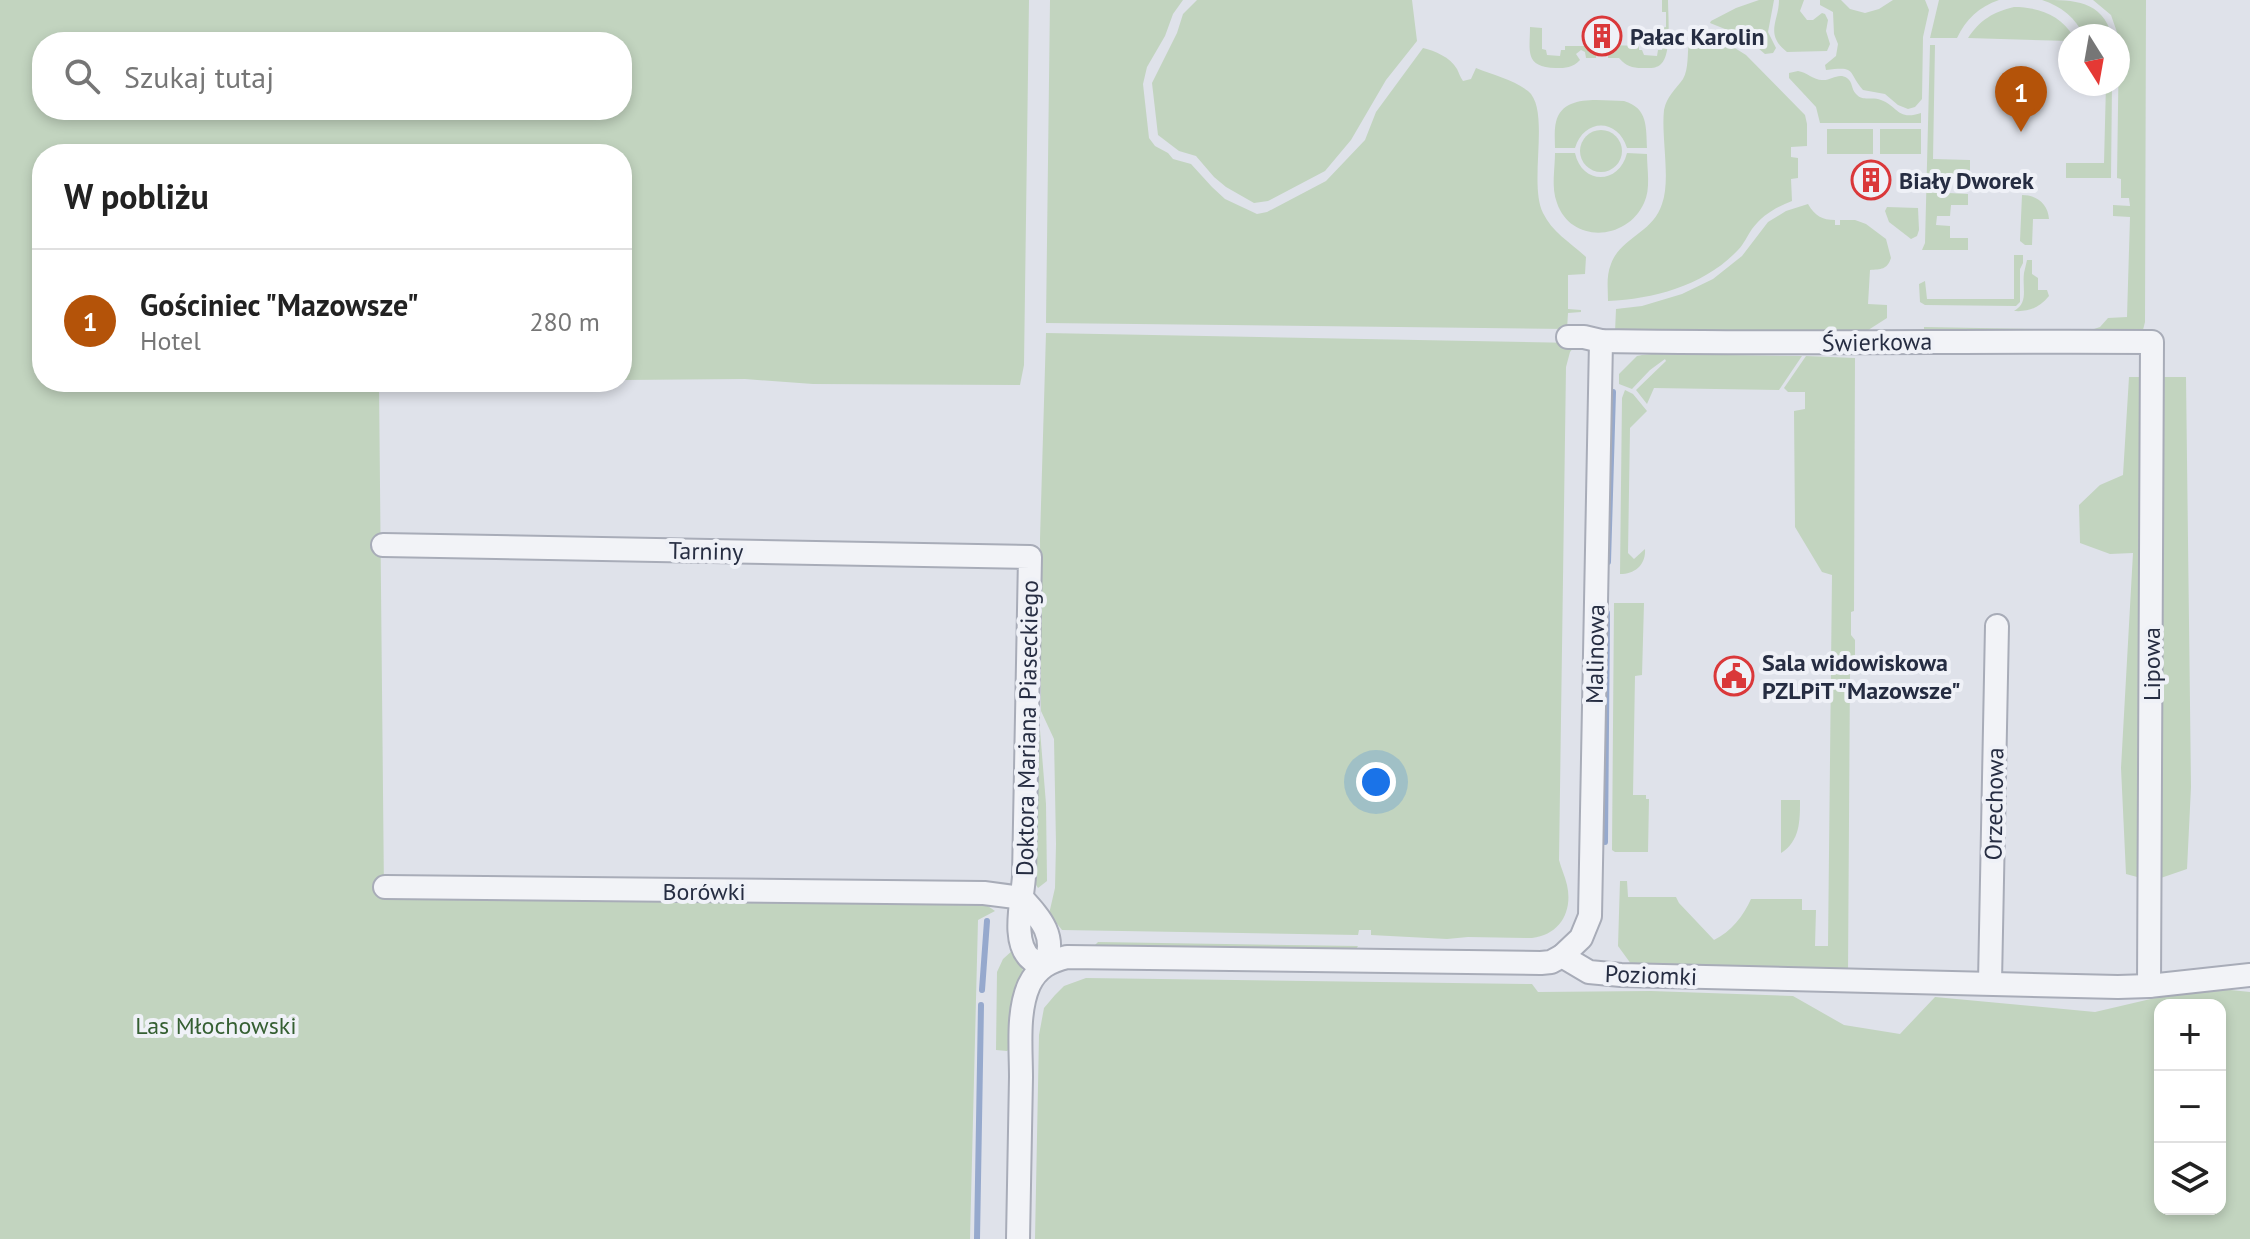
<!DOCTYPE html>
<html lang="pl">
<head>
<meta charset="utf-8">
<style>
  body { margin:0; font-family:"PT Sans",sans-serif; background:#f6f6f6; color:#222 }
  .controls { position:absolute; right:24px; bottom:24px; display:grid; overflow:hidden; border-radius:16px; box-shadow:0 4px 12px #0003 }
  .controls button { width:72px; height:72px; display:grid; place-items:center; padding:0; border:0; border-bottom:2px solid #e0e0e0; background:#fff; color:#222; font:40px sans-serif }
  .compass { position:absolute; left:2058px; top:24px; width:72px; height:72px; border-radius:50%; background:#fff; box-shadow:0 4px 12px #0003; rotate:169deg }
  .you { position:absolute; left:1376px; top:782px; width:28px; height:28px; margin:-20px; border:6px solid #fff; border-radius:50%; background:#1a73e8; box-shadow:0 0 0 12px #1a73e833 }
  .badge { display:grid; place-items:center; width:52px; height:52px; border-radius:50%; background:#b45309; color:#fff; font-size:26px; font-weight:700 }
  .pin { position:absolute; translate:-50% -66px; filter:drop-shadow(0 2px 4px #0008) }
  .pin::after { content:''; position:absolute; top:42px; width:28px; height:24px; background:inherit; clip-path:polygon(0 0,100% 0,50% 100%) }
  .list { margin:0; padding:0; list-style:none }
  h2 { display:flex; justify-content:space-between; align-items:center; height:104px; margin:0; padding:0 32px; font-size:34px }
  h2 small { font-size:26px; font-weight:400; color:#767676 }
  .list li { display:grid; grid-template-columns:52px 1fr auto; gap:24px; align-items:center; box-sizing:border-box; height:144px; padding:0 32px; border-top:2px solid #e0e0e0 }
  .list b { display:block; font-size:30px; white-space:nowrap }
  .list p { margin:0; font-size:26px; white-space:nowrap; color:#767676 }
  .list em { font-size:26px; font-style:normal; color:#767676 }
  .icon { flex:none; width:44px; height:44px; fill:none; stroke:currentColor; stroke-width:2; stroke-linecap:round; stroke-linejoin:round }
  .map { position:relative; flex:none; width:2250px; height:1239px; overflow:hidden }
  .search { position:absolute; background:#fff; box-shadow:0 4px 12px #0003; left:32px; top:32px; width:600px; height:88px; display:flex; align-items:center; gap:20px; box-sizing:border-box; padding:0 28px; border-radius:32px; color:#767676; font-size:30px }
  .panel { position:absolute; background:#fff; box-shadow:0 4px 12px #0003; left:32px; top:144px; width:600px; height:248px; border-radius:32px }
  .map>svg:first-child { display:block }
</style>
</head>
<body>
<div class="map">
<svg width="2250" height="1239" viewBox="0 0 2250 1239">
  <rect width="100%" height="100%" fill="#dfe2ea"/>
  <g fill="#c2d4bf" fill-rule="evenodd">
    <path d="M 0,0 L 1029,0 L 1024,365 L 1020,385 L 813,384 L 745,379 L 622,380 L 622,154 L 42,154 L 42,382 L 472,382 L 379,384 L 384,893 L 985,904 L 995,911 L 978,920 L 970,1239 L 0,1239 ZM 42,42 L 622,42 L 622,110 L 42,110 Z"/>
    <path d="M 1050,0 L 1183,0 L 1173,14 L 1165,36 L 1147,67 L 1143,84 L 1149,138 L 1155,146 L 1168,153 L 1173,159 L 1191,164 L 1212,187 L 1225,199 L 1257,214 L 1267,212 L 1326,181 L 1365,140 L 1376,112 L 1423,48 C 1435,51 1450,57 1457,69 C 1459,73 1460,77 1463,81 L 1471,79 L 1476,68 C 1493,75 1514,80 1528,91 C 1551,110 1528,183 1543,213 C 1552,232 1571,243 1586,257 L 1585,274 L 1568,275 L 1568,309 L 1581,310 L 1581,312 L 1568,313 L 1567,329 L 1046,323 Z"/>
    <polygon points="1197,0 1412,0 1417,41 1386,80 1351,140 1325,171 1268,201 1254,203 1226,187 1214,177 1196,156 1179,151 1158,135 1152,83 1177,33 1183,14"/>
    <path d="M 1662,0 L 1668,0 C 1668,15 1672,55 1661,64 C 1656,69 1649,68 1642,68 C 1632,68 1626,66 1619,58 L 1608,58 L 1609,45 L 1639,46 L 1639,50 L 1642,50 L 1644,55 L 1657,56 L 1658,50 L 1662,50 L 1662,28 L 1666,27 L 1666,12 L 1662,12 Z"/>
    <polygon points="1759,0 1774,0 1768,32 1776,48 1773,53 1765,54 1745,37 1710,23 1711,21 1736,8"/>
    <path d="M 1779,0 L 1804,0 L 1800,11 L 1807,20 L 1813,20 L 1822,13 L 1825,14 L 1828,20 L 1826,31 L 1830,44 L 1827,51 L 1787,52 C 1764,34 1779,21 1779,0 Z"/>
    <path d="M 1820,0 L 1841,0 L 1850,9 L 1865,13 L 1879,9 L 1893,0 L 1925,0 L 1929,10 L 1923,37 L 1922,99 L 1915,107 L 1908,109 L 1898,105 L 1885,94 L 1863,90 C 1847,71 1857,66 1826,70 L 1825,65 L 1836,56 L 1838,44 L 1834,34 L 1833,12 L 1820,5 Z"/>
    <path d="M 1939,0 L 1999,0 C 1979,7 1966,19 1957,38 L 1930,38 Z"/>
    <path d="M 2042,0 C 2074,0 2102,0 2112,36 L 2084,36 C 2076,18 2061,6 2042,0 Z"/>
    <polygon points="2093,0 2146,0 2145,322 2143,330 2137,334 1924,335 1924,327 2091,330 2100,327 2108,318 2127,317 2130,217 2113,216 2113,205 2130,206 2129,198 2121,198 2121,179 2117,178 2119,38 2111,15"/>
    <path d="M 2014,7 C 2038,7 2061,15 2073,36 L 2070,36 L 2070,41 L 1968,38 C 1980,20 1993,12 2014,7 Z"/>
    <path d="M 1530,27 L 1542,28 L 1542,49 L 1546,50 L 1547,55 L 1560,56 L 1561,50 L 1565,50 L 1565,46 L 1594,46 L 1594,49 L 1597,49 L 1596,58 L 1586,58 L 1585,52 L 1581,50 L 1576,54 L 1580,60 C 1572,68 1566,68 1556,68 C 1524,67 1530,51 1530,27 Z"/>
    <path d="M 1701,36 L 1730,45 L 1746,55 L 1805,115 L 1807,124 L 1807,146 L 1791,147 L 1791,157 L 1798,158 L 1798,178 L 1791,179 L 1792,201 C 1776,207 1762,215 1752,229 C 1747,236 1744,244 1738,250 C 1705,285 1655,299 1608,301 C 1608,289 1606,276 1611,264 C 1620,238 1653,233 1662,204 C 1671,179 1661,138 1664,110 C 1667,96 1675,90 1683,79 C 1689,69 1687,53 1689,42 L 1693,38 Z"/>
    <polygon points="1930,45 1935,45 1933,159 1970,160 1970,177 1931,176 1930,192 1968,194 1968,205 1951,205 1950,216 1937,216 1936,225 1950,226 1950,238 1968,238 1968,250 1922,250 1925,243"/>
    <path d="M 1798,71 C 1806,72 1814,80 1822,80 C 1831,81 1838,72 1847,78 C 1853,82 1851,89 1856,94 C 1863,102 1872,96 1881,100 C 1898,106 1897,121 1921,113 L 1921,123 L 1820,123 L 1816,107 L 1789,78 L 1789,73 Z"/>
    <polygon points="2106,84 2112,84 2111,178 2066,178 2066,163 2104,163"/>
    <path d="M 1624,101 C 1648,108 1646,127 1647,148 L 1627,148 C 1618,118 1584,118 1575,148 L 1555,148 C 1555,139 1554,130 1556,122 C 1563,93 1602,101 1624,101 Z"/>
    <rect x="1827" y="129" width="46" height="25"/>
    <rect x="1880" y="129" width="41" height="25"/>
    <circle cx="1601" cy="151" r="21"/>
    <path d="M 1555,153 L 1575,153 C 1582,185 1619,185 1627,153 L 1647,154 C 1647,170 1651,189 1644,203 C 1627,241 1571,244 1557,203 C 1551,187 1555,169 1555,153 Z"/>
    <path d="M 2022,195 C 2037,195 2048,204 2049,219 L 2033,219 L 2032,245 L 2025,245 L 2020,241 Z"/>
    <path d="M 1808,204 C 1815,216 1822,220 1835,220 L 1835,225 L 1840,225 L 1840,220 L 1855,220 L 1866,224 L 1886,239 L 1891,258 C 1887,270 1881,269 1870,270 L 1868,304 L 1887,305 L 1887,318 L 1862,334 L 1615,332 L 1616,309 L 1642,306 L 1682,294 L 1713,279 L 1742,256 L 1768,222 L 1786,211 Z"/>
    <polygon points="1887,207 1918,208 1919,230 1917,236 1911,239 1889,222 1885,211"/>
    <polygon points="2014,255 2023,255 2023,263 2020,269 2020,302 2016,306 1925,305 1920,302 1919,284 1925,281 1927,299 2014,299"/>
    <path d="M 2027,260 L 2032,260 L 2032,274 L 2038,278 L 2038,290 L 2047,290 L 2049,296 C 2039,308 2029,312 2014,311 C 2029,303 2022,288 2024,273 C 2025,269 2026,264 2027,260 Z"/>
    <path d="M 1046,333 L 1577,343 L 1570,352 L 1566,367 L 1559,860 C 1561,868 1565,876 1567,885 C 1573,911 1560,935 1532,938 L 1468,937 L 1447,939 L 1371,935 L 1371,930 L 1359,930 L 1358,935 L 1062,930 L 1049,914 L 1055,888 L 1056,844 L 1054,739 L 1041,711 L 1040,539 Z"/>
    <polygon points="1642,355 1652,354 1802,356 1779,390 1654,388 1647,404 1636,390 1666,361 1665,359 1650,370 1632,389 1619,384 1619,374 1637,356"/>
    <path d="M 1806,356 L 1855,358 L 1854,611 L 1851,612 L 1851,635 L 1855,640 L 1855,665 L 1850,669 L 1848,972 L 1634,968 L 1618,946 L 1620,881 L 1627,881 L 1628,897 L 1676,897 L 1679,903 L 1714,940 C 1731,932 1744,915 1751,899 L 1802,899 L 1802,910 L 1816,910 L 1815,946 L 1828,946 L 1832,575 L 1822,572 L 1795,527 L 1794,411 L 1805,409 L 1805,392 L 1788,392 L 1784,388 Z"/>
    <polygon points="2129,377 2186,377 2191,787 2187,869 2152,881 2126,874 2121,768 2133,553 2110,554 2080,543 2079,505 2100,485 2123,475"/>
    <path d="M 1625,390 L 1633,394 L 1647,411 L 1630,428 L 1628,553 L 1634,559 L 1645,549 C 1646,565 1635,574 1620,574 L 1622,398 Z"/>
    <polygon points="1614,603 1644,603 1642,675 1635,676 1633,795 1646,795 1646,799 1649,799 1648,852 1615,852 1612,850"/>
    <polygon points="1040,730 1046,804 1047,881 1038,888 1030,875 1034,731"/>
    <path d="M 1781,800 L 1800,800 C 1800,821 1800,841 1781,853 Z"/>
    <polygon points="1098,942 1358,946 1355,951 1094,946"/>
    <polygon points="1013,950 1022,962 1023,972 1016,994 1012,1047 1007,1051 996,1050 997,972 1003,959"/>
    <path d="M 1086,978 L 1532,984 L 1538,992 L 1651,991 L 1793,996 L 1844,1025 L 1900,1034 L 1935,997 L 2095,1012 L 2202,987 L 2250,992 L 2250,1239 L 1035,1239 L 1039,1035 L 1044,1008 L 1055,995 L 1064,986 ZM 2160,1005 L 2220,1005 L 2220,1209 L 2160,1209 Z"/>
  </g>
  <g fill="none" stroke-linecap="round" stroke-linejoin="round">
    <g stroke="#96a9cd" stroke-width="6">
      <polyline points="1608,562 1613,392"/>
      <polyline points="1605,842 1607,613"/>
      <polyline points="982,990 987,921"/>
      <polyline points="977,1239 981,1005"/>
    </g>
    <g stroke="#a8acb8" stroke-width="26">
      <g id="minor">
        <path d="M 1568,337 L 1584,337 L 1601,341 C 1785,344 1968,341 2152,342 L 2149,986"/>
        <path d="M 383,545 L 1030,557 L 1024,876 C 1023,898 1010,944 1032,960 C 1036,963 1041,964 1045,965 C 1057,936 1041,919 1022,898"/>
        <polyline points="385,887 984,893 1022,898"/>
        <polyline points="1562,956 1581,938 1590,916 1601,341"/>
        <polyline points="1990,982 1997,626"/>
        <path d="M 1018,1239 C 1019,1185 1020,1131 1021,1077 C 1021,1049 1017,1012 1029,985 C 1037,968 1050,961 1067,957 L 1541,963 L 1551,962 L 1562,956 L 1589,972 L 1621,975 L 2118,987 L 2149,986 L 2250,975"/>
      </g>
    </g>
    <use href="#minor" stroke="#f2f3f7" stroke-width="22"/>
  </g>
  <defs>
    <g id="building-ring" transform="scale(2)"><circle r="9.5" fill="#eff1f7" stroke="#da383a" stroke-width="1.5"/><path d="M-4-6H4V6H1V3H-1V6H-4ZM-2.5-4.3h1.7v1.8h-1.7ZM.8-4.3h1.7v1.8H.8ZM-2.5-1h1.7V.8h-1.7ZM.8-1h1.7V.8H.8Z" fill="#da383a"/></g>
    <g id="civic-ring" transform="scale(2)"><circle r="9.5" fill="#eff1f7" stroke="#da383a" stroke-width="1.5"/><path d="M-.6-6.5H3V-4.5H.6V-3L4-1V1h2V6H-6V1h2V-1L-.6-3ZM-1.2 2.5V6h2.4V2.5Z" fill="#da383a"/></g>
  </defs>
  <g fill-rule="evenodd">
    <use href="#building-ring" x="1602" y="36"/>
    <use href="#building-ring" x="1871" y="180"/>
    <use href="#civic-ring" x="1734" y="676"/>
  </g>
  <g text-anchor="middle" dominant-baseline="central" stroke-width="8" stroke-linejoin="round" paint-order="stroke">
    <g font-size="24" font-weight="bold" fill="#262d42" stroke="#eff1f7" text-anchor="start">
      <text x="1630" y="36">Pałac Karolin</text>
      <text x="1899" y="180">Biały Dworek</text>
      <text x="1762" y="662">Sala widowiskowa<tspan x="1762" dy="28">PZLPiT "Mazowsze"</tspan></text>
    </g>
    <g font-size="24" fill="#262d42" stroke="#eff1f7">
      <text transform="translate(1877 342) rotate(-1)">Świerkowa</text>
      <text transform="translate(706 551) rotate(1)">Tarniny</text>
      <text transform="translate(1595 654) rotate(-89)">Malinowa</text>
      <text transform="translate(2151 664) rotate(-90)">Lipowa</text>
      <text transform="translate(1027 728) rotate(-89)">Doktora Mariana Piaseckiego</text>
      <text transform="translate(1994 804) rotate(-89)">Orzechowa</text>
      <text x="704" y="891">Borówki</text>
      <text transform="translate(1651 975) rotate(2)">Poziomki</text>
    </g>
    <g font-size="24" fill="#355f32" stroke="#eff1f7">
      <text x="216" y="1025">Las Młochowski</text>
    </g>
  </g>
</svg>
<div class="controls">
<button>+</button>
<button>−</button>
<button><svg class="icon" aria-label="layers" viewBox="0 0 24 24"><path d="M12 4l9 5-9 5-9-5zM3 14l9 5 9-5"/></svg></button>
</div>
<svg class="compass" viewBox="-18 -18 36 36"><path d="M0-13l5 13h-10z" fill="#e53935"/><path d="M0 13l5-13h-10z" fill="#767676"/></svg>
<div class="you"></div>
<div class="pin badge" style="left:2021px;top:132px">1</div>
<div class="search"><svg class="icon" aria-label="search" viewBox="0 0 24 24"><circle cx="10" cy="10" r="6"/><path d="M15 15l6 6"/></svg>Szukaj tutaj</div>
<section class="panel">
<h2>W pobliżu<small></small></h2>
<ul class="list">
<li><span class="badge">1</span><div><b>Gościniec &quot;Mazowsze&quot;</b><p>Hotel</p></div><em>280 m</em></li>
</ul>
</section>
</div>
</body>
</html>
